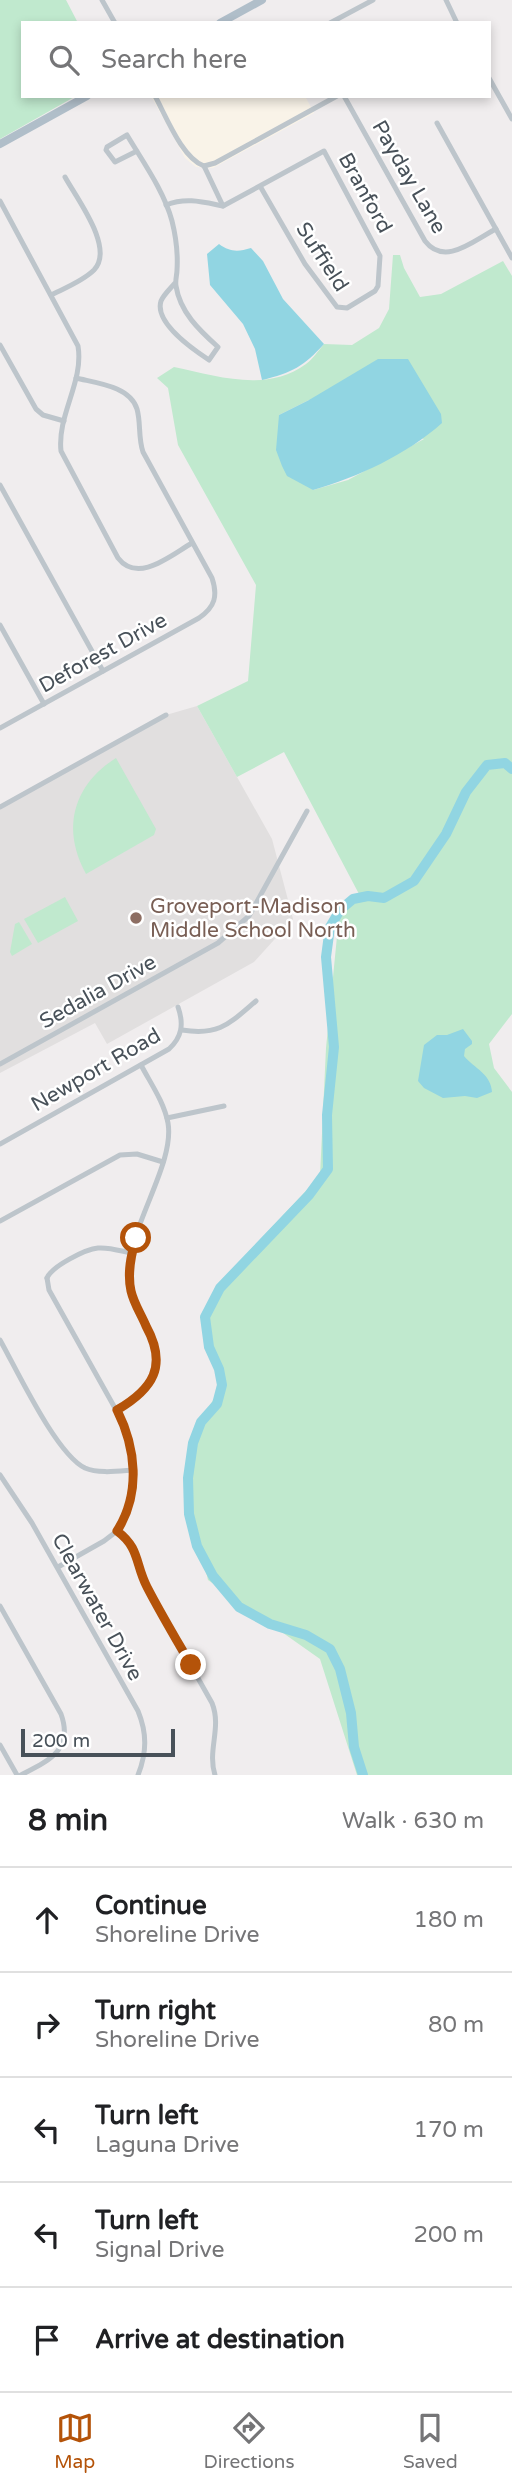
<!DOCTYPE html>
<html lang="en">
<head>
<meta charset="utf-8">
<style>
  body { margin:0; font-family:"Varela Round",sans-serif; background:#f6f6f6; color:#202124 }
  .scale { position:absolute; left:21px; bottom:18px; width:154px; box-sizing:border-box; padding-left:7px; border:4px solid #485159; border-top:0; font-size:19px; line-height:24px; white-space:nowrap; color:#485159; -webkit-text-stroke:5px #fff; paint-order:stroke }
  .stop { position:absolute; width:21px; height:21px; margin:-16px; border:5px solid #b45309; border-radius:50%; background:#fff }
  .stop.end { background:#b45309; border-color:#fff; box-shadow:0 2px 7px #0008 }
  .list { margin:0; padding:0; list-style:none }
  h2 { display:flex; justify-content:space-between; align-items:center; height:91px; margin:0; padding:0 28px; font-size:30px }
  h2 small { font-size:23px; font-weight:400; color:#757577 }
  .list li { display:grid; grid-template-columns:46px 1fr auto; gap:21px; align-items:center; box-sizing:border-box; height:105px; padding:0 28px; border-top:2px solid #e0e0e0 }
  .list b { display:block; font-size:26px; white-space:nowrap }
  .list p { margin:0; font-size:23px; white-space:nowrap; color:#757577 }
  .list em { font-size:23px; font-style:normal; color:#757577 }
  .icon { flex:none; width:38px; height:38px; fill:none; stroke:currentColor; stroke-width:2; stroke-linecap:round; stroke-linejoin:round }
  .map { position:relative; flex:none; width:512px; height:1775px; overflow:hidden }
  .search { position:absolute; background:#fff; box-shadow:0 4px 10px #0003; left:21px; right:21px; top:21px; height:77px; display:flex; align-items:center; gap:18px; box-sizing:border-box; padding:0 24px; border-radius:0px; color:#757577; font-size:26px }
  .sheet { height:616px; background:#fff }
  nav { display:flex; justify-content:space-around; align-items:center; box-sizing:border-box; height:98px; border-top:2px solid #e0e0e0; background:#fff; font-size:19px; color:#757577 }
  nav a { display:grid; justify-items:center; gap:4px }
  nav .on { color:#b45309 }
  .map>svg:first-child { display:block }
</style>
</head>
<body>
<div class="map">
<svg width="512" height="1775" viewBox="0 0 512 1775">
  <rect width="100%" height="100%" fill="#f0edee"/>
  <polygon fill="#f9f3e8" points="151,96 305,96 314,113 213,168 196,167 185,158"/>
  <polygon fill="#e1dfdf" points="197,706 272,839 293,919 254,962 107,1044 95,1023 0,1073 0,807 166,715"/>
  <g fill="#c0e9ce" fill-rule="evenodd">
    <polygon points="0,0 66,0 78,23 23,23 23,96 76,96 0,139"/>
    <path d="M 393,255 L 400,255 L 404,268 L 420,297 L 441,294 L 503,261 L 512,276 L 512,1014 L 489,1044 L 494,1068 L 512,1092 L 512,1775 L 357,1775 L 320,1659 L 208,1580 L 189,1499 L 196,1429 L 222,1385 L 205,1317 L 225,1277 L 320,1176 L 326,1048 L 340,906 L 359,894 L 284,752 L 237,777 L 197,706 L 248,681 L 256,585 L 178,445 L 168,388 L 157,378 L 174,367 C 217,376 267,393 306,364 C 313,359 318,351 324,344 L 352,345 L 379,328 L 389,309 ZM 309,400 L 424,439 L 348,480 L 313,490 L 279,415 Z"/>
    <path d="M 116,758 L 156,829 L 154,835 L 86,874 C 61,829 73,785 116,758 Z"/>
    <polygon points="65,897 78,921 38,943 24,919"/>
    <polygon points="19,922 32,944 12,956 10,952 15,924"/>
  </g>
  <g fill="#91d5e2">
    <path d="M 219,244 C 230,252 238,252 251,248 L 263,261 L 283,299 L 324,344 C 304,366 292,373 262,380 L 255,349 L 243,324 L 210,285 L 207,254 Z"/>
    <path d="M 378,359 L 408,359 L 441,414 L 442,423 C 406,455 358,477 313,490 L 287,476 L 282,466 L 276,450 L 279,415 L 309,400 Z"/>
    <path d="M 463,1029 L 472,1041 L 472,1044 L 465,1049 L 464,1056 C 474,1068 491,1074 492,1092 L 477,1098 L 465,1096 L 443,1098 L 424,1088 L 418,1081 L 424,1045 L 437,1035 L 447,1035 Z"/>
  </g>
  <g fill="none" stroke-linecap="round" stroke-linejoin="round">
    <polyline stroke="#91d5e2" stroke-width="10" points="363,1775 354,1747 351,1713 340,1669 330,1649 306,1635 270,1624 239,1607 213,1576 197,1546 189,1514 188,1478 193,1443 201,1422 217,1404 222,1385 219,1369 209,1347 205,1317 220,1288 309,1195 328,1169 327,1115 334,1047 326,957 330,927 340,910 353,899 368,896 384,898 414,881 446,834 466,792 487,765 505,763 512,769"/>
    <g stroke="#bdc5cb" stroke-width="5">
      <polyline points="102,0 115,23"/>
      <polyline points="446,0 457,23"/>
      <polyline points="330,23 373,0"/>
      <polyline points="489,78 512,119"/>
      <path d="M 155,96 C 166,116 182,158 204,166"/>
      <path d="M 344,96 L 425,241 C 445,267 474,240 496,229"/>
      <polyline points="437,123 512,258"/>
      <path d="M 137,151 L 115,162 L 106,150 L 107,147 L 127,135 C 143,162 164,191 172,221 C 176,237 178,254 177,270 C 177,275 175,280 176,286 C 180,312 199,330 218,347 L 209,360 C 194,350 154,323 161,301 C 164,294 171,288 175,283"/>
      <polyline points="204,166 215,163 337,96"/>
      <polyline points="204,166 223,206"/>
      <path d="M 0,201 L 78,346 C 84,382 57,415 61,451 L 118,558 C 138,584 171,555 192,543"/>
      <path d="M 166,205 C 186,197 203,202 223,206 L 324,151 L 380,256 L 378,286 L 375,291 L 347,308 L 337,307 L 305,264 L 260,186"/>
      <path d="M 51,295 C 65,288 83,281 94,270 C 115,248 77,199 65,177"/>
      <polyline points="0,345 36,409 43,415 64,421"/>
      <polyline points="0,485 103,671"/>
      <polyline points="0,625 44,704"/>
      <path d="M 0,728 L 199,618 C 215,607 218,596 212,578 L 143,452 C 138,437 141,423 137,409 C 130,386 96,383 76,378"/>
      <polyline points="0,807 166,715"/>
      <path d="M 182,1030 C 219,1036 229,1024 256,1001"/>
      <polyline points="0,1064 218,943 249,916 307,811"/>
      <polyline points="167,1118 224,1106"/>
      <path d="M 0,1144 L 169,1049 C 182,1037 184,1024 178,1007"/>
      <polyline points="0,1221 120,1155 137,1154 163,1162"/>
      <polyline points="47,1278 49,1290 125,1426 134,1470 128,1508 117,1531 104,1541 58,1567"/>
      <path d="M 47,1278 C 52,1266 86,1249 98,1248 C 109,1247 121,1251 131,1253"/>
      <path d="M 0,1340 C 17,1370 56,1454 85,1468 C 99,1474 119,1471 134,1470"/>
      <path d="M 117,1410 C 133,1401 149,1392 154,1373 C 164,1336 129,1308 129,1272 C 129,1226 175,1164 168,1123 C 164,1102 151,1084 141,1065"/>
      <path d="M 0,1475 L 32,1523 L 138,1711 C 147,1733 147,1752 138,1775"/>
      <path d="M 117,1531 L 134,1547 L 146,1586 L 212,1703 C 222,1728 207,1750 215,1775"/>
      <path d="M 0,1606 L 61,1714 C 74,1750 48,1761 21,1775"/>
      <polyline points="0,1745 17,1775"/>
    </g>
    <g stroke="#b0bec9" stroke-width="8">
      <polyline points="220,23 262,0"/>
      <polyline points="0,144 87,96"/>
    </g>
  </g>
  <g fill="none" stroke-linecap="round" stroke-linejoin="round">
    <path stroke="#b45309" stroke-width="9" d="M 136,1238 C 131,1255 127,1273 131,1291 C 134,1304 141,1314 146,1326 C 168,1366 153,1389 117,1410 C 136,1448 141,1493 117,1531 C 140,1548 135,1564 147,1587 C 161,1614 176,1639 191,1665"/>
  </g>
  <circle fill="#8d6e63" stroke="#fff" stroke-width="2.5" cx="136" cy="918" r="7"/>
  <g text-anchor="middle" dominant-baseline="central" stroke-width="5" stroke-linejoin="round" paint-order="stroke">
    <g font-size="21" fill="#485159" stroke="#fff">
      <text transform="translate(409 177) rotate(60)">Payday Lane</text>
      <text transform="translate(365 193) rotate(61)">Branford</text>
      <text transform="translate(322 257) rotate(57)">Suffield</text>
      <text transform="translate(103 653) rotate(-29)">Deforest Drive</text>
      <text transform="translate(98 992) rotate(-29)">Sedalia Drive</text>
      <text transform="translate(96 1070) rotate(-30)">Newport Road</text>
      <text transform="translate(97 1607) rotate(61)">Clearwater Drive</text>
    </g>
    <g font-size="21" fill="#785e54" stroke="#fff" text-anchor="start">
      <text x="150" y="906">Groveport-Madison<tspan x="150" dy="24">Middle School North</tspan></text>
    </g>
  </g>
</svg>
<div class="scale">200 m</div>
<div class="stop" style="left:136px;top:1238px"></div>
<div class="stop end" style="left:191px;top:1665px"></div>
<div class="search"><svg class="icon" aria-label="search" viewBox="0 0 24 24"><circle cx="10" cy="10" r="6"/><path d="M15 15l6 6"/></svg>Search here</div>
</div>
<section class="sheet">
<h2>8 min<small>Walk · 630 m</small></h2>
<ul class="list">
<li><svg class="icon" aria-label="ahead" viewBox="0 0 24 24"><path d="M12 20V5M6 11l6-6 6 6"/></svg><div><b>Continue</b><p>Shoreline Drive</p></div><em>180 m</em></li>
<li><svg class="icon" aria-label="right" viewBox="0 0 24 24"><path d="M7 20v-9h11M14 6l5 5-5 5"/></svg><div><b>Turn right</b><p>Shoreline Drive</p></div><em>80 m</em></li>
<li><svg class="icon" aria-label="left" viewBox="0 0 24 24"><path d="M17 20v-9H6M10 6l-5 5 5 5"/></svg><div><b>Turn left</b><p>Laguna Drive</p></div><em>170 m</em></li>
<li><svg class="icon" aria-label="left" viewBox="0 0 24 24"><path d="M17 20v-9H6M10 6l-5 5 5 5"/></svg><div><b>Turn left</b><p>Signal Drive</p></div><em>200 m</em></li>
<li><svg class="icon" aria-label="arrive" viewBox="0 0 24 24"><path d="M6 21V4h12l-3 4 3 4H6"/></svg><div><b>Arrive at destination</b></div></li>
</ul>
</section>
<nav>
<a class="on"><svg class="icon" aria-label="map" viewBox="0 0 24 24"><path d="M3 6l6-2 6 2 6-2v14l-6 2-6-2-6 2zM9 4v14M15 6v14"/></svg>Map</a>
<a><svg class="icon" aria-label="directions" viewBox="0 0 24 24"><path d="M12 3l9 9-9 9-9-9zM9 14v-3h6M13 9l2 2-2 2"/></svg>Directions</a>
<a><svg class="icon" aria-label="saved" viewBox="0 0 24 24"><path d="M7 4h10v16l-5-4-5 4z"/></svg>Saved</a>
</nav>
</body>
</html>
